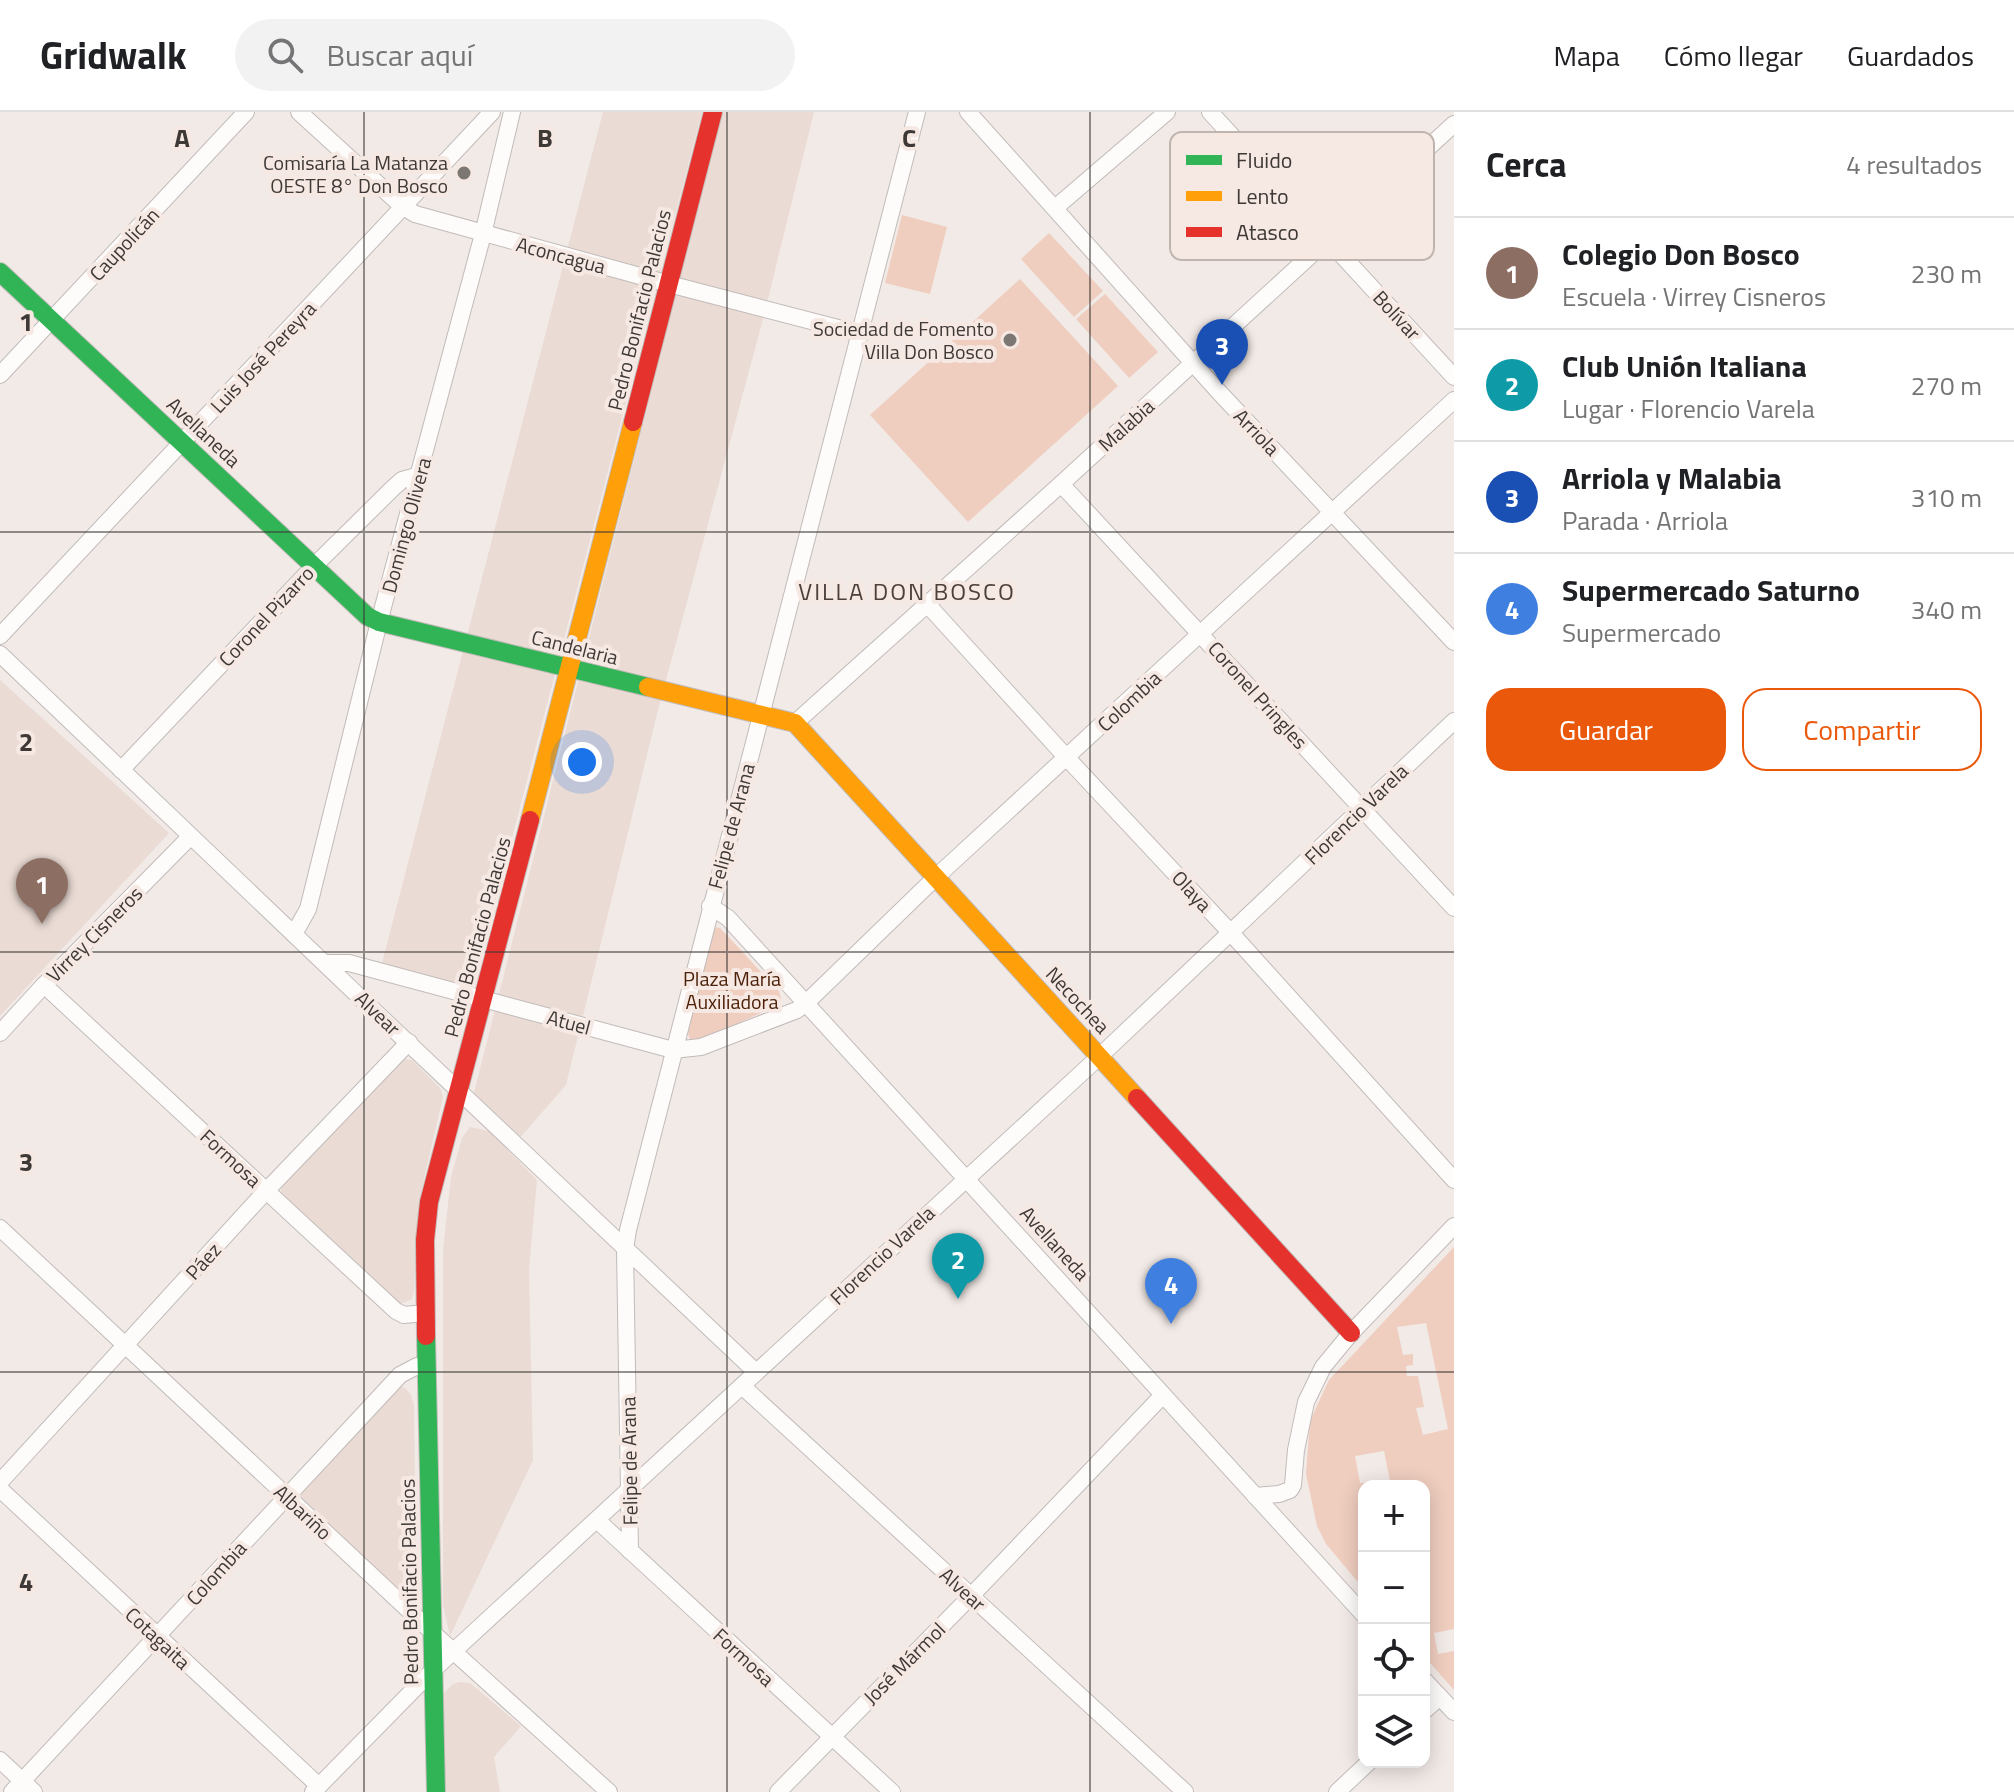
<!DOCTYPE html>
<html lang="es">
<head>
<meta charset="utf-8">
<style>
  body { margin:0; font-family:"Titillium Web",sans-serif; background:#f2f2f2; color:#202124 }
  .controls { position:absolute; right:24px; bottom:24px; display:grid; overflow:hidden; border-radius:16px; box-shadow:0 4px 20px #0003 }
  .controls button { width:72px; height:72px; display:grid; place-items:center; padding:0; border:0; border-bottom:2px solid #e0e0e0; background:#fff; color:#202124; font:40px sans-serif }
  .you { position:absolute; left:582px; top:650px; width:28px; height:28px; margin:-20px; border:6px solid #fff; border-radius:50%; background:#1a73e8; box-shadow:0 0 0 12px #1a73e833 }
  .badge { display:grid; place-items:center; width:52px; height:52px; border-radius:50%; background:#ea580c; color:#fff; font-size:26px; font-weight:700 }
  .pin { position:absolute; translate:-50% -66px; filter:drop-shadow(0 2px 4px #0008) }
  .pin::after { content:''; position:absolute; top:42px; width:28px; height:24px; background:inherit; clip-path:polygon(0 0,100% 0,50% 100%) }
  .list { margin:0; padding:0; list-style:none }
  h2 { display:flex; justify-content:space-between; align-items:center; height:104px; margin:0; padding:0 32px; font-size:34px }
  h2 small { font-size:26px; font-weight:400; color:#757577 }
  .list li { display:grid; grid-template-columns:52px 1fr auto; gap:24px; align-items:center; box-sizing:border-box; height:112px; padding:0 32px; border-top:2px solid #e0e0e0 }
  .list b { display:block; font-size:30px; white-space:nowrap }
  .list p { margin:0; font-size:26px; white-space:nowrap; color:#757577 }
  .list em { font-size:26px; font-style:normal; color:#757577 }
  .actions { display:flex; gap:16px; padding:24px 32px }
  .actions a { flex:1; padding:18px 0; border:2px solid #ea580c; border-radius:24px; text-align:center; font-size:28px; color:#ea580c }
  .actions .main { background:#ea580c; color:#fff }
  .icon { flex:none; width:44px; height:44px; fill:none; stroke:currentColor; stroke-width:2; stroke-linecap:round; stroke-linejoin:round }
  .map { position:relative; flex:none; width:1454px; height:1680px; overflow:hidden }
  header { display:flex; align-items:center; gap:48px; box-sizing:border-box; height:112px; padding:0 40px; background:#fff; border-bottom:2px solid #e0e0e0 }
  header strong { font-size:38px }
  nav { display:flex; gap:44px; margin-inline-start:auto; font-size:28px }
  .search { width:560px; height:72px; background:#f2f2f2; display:flex; align-items:center; gap:20px; box-sizing:border-box; padding:0 28px; border-radius:44px; color:#757577; font-size:30px }
  main { display:flex }
  aside { flex:1; background:#fff }
  .map>svg:first-child { display:block }
</style>
</head>
<body>
<header>
<strong>Gridwalk</strong>
<div class="search"><svg class="icon" aria-label="search" viewBox="0 0 24 24"><circle cx="10" cy="10" r="6"/><path d="M15 15l6 6"/></svg>Buscar aquí</div>
<nav><a>Mapa</a><a>Cómo llegar</a><a>Guardados</a></nav>
</header>
<main>
<div class="map">
<svg width="1454" height="1680" viewBox="0 0 1454 1680">
  <rect width="100%" height="100%" fill="#f2eae7"/>
  <g fill="#eadbd4">
    <polygon points="603,0 702,0 474,871 462,873 382,851"/>
    <polygon points="722,0 814,0 763,207 658,598 566,973 517,1029 476,987 474,981"/>
    <polygon points="0,568 169,721 0,904"/>
    <polygon points="405,947 412,948 440,976 443,985 419,1088 414,1179 412,1187 396,1194 279,1086 285,1066 399,950"/>
    <polygon points="470,1015 489,1019 537,1068 529,1157 533,1348 450,1524 443,1493 443,1138 451,1065 462,1026"/>
    <polygon points="399,1275 405,1276 411,1283 414,1293 416,1462 413,1473 402,1478 394,1477 301,1390 301,1383 308,1372"/>
    <polygon points="460,1570 470,1571 521,1614 494,1645 500,1680 444,1680 443,1582 453,1572"/>
  </g>
  <g fill="#efcebf" fill-rule="evenodd">
    <polygon points="902,103 947,115 930,182 885,171"/>
    <polygon points="1049,121 1103,179 1074,205 1021,147"/>
    <polygon points="1020,167 1118,274 968,410 870,303"/>
    <polygon points="1105,182 1158,240 1129,266 1076,207"/>
    <polygon points="714,815 720,816 779,879 781,887 776,894 699,929 691,930 688,922 710,821"/>
    <path d="M 1454,1135 L 1454,1517 L 1434,1521 L 1438,1542 L 1454,1539 L 1454,1578 L 1424,1544 L 1424,1374 L 1391,1374 L 1384,1339 L 1355,1344 L 1360,1371 L 1370,1370 L 1371,1374 L 1364,1374 L 1364,1477 L 1326,1432 L 1317,1414 L 1306,1362 L 1310,1309 L 1329,1268 ZM 1426,1211 L 1448,1317 L 1423,1323 L 1416,1296 L 1424,1295 L 1418,1264 L 1407,1264 L 1406,1254 L 1413,1253 L 1413,1242 L 1403,1243 L 1397,1215 Z"/>
  </g>
  <g fill="none" stroke-linecap="round" stroke-linejoin="round">
    <g stroke="#c1bbb9" stroke-width="18">
      <g id="street">
        <polyline points="299,0 402,94 415,102 669,172 861,222"/>
        <polyline points="968,0 1218,279 1454,530"/>
        <polyline points="1210,0 1454,265"/>
        <polyline points="1055,96 1167,0"/>
        <polyline points="0,263 246,0"/>
        <polyline points="1061,372 1454,796"/>
        <polyline points="927,492 1067,646 1231,821 1454,1068"/>
        <polyline points="0,524 492,0"/>
        <path d="M 0,542 C 252,782 502,1022 756,1260"/>
        <polyline points="795,611 1061,372 1454,12"/>
        <polyline points="121,658 314,454 393,376 402,368 420,363"/>
        <polyline points="710,794 728,806 1364,1503"/>
        <polyline points="294,822 308,797 379,510 483,122 512,0"/>
        <polyline points="326,851 349,851 673,938 701,935 797,898 806,891 935,766 1454,288"/>
        <polyline points="44,873 396,1199 404,1203 425,1201"/>
        <polyline points="0,921 44,873 190,725"/>
        <polyline points="0,1116 432,1520 609,1680"/>
        <polyline points="742,1274 1185,1680"/>
        <polyline points="0,1370 266,1079 409,930"/>
        <polyline points="0,1377 319,1674"/>
        <polyline points="1255,1384 1279,1382 1290,1378 1293,1373 1296,1338 1306,1290 1323,1255 1351,1221 1454,1114"/>
        <polyline points="598,1409 892,1680"/>
        <polyline points="630,1439 625,1137 628,1118 917,0"/>
        <polyline points="1424,1568 1454,1600"/>
        <polyline points="1424,1599 1440,1585"/>
        <polyline points="0,1648 34,1680"/>
        <polyline points="12,1680 400,1263 417,1254 426,1256"/>
        <polyline points="313,1680 432,1559 1100,944 1454,609"/>
        <polyline points="778,1680 971,1484 1163,1283"/>
        <polyline points="1337,1680 1369,1650"/>
      </g>
    </g>
    <g stroke="#c1bbb9" stroke-width="20">
      <g id="fast">
        <polyline points="0,160 367,504 379,510 648,575"/>
        <polyline points="426,1224 436,1680"/>
      </g>
    </g>
    <g stroke="#c1bbb9" stroke-width="20">
      <g id="slow">
        <polyline points="648,575 795,611 1137,986"/>
        <polyline points="530,708 633,310"/>
      </g>
    </g>
    <g stroke="#c1bbb9" stroke-width="20">
      <g id="jam">
        <polyline points="633,310 713,0"/>
        <polyline points="1137,986 1351,1221"/>
        <polyline points="426,1224 425,1128 429,1090 530,708"/>
      </g>
    </g>
    <use href="#street" stroke="#fdfcfb" stroke-width="16"/>
    <use href="#fast" stroke="#30b455" stroke-width="18"/>
    <use href="#slow" stroke="#ff9f0a" stroke-width="18"/>
    <use href="#jam" stroke="#e5322d" stroke-width="18"/>
  </g>
  <path fill="none" stroke="#3e3936" stroke-width="2" stroke-opacity="0.55" d="M 364,0 L 364,1680M 727,0 L 727,1680M 1090,0 L 1090,1680M 0,420 L 1454,420M 0,840 L 1454,840M 0,1260 L 1454,1260"/>
  <g fill="#7d7774" stroke="#f6e8e2" stroke-width="3">
    <circle cx="464" cy="61" r="8"/>
    <circle cx="1010" cy="228" r="8"/>
  </g>
  <g text-anchor="middle" dominant-baseline="central" stroke-width="8" stroke-linejoin="round" paint-order="stroke">
    <g font-size="20" fill="#3e3936" stroke="#f6e8e2" text-anchor="end">
      <text x="448" y="50">Comisaría La Matanza<tspan x="448" dy="23">OESTE 8° Don Bosco</tspan></text>
      <text x="994" y="216">Sociedad de Fomento<tspan x="994" dy="23">Villa Don Bosco</tspan></text>
    </g>
    <g font-size="20" fill="#3e3936" stroke="#f6e8e2">
      <text transform="translate(124 132) rotate(-47)">Caupolicán</text>
      <text transform="translate(561 143) rotate(15)">Aconcagua</text>
      <text transform="translate(639 198) rotate(-76)">Pedro Bonifacio Palacios</text>
      <text transform="translate(1397 203) rotate(47)">Bolívar</text>
      <text transform="translate(263 245) rotate(-47)">Luis José Pereyra</text>
      <text transform="translate(1126 313) rotate(-42)">Malabia</text>
      <text transform="translate(204 320) rotate(43)">Avellaneda</text>
      <text transform="translate(1257 320) rotate(46)">Arriola</text>
      <text transform="translate(406 413) rotate(-75)">Domingo Olivera</text>
      <text transform="translate(266 504) rotate(-47)">Coronel Pizarro</text>
      <text transform="translate(575 535) rotate(14)">Candelaria</text>
      <text transform="translate(1258 583) rotate(48)">Coronel Pringles</text>
      <text transform="translate(1129 589) rotate(-43)">Colombia</text>
      <text transform="translate(1356 702) rotate(-44)">Florencio Varela</text>
      <text transform="translate(731 714) rotate(-75)">Felipe de Arana</text>
      <text transform="translate(1192 779) rotate(47)">Olaya</text>
      <text transform="translate(94 822) rotate(-45)">Virrey Cisneros</text>
      <text transform="translate(477 825) rotate(-75)">Pedro Bonifacio Palacios</text>
      <text transform="translate(1078 888) rotate(47)">Necochea</text>
      <text transform="translate(378 901) rotate(44)">Alvear</text>
      <text transform="translate(569 910) rotate(15)">Atuel</text>
      <text transform="translate(231 1046) rotate(43)">Formosa</text>
      <text transform="translate(1055 1131) rotate(48)">Avellaneda</text>
      <text transform="translate(882 1143) rotate(-43)">Florencio Varela</text>
      <text transform="translate(203 1149) rotate(-48)">Páez</text>
      <text transform="translate(629 1349) rotate(-91)">Felipe de Arana</text>
      <text transform="translate(303 1400) rotate(43)">Albariño</text>
      <text transform="translate(216 1461) rotate(-48)">Colombia</text>
      <text transform="translate(409 1470) rotate(-91)">Pedro Bonifacio Palacios</text>
      <text transform="translate(963 1477) rotate(42)">Alvear</text>
      <text transform="translate(158 1526) rotate(43)">Cotagaita</text>
      <text transform="translate(744 1545) rotate(43)">Formosa</text>
      <text transform="translate(904 1551) rotate(-45)">José Mármol</text>
    </g>
    <g font-size="20" fill="#4d2109" stroke="#f6e8e2">
      <text x="732" y="866">Plaza María<tspan x="732" dy="23">Auxiliadora</tspan></text>
    </g>
    <g font-size="24" letter-spacing="2" fill="#4b403b" stroke="#f6e8e2">
      <text x="907" y="479">VILLA DON BOSCO</text>
    </g>
  </g>
  <rect x="1170" y="20" width="264" height="128" rx="12" fill="#f6e8e2" stroke="#bfb4ae" stroke-width="2"/>
  <rect x="1186" y="43" width="36" height="10" fill="#30b455"/>
  <rect x="1186" y="79" width="36" height="10" fill="#ff9f0a"/>
  <rect x="1186" y="115" width="36" height="10" fill="#e5322d"/>
  <g font-size="22" fill="#3e3936">
    <text x="1236" y="56">Fluido</text>
    <text x="1236" y="92">Lento</text>
    <text x="1236" y="128">Atasco</text>
  </g>
  <g font-size="26" text-anchor="middle" font-weight="bold" fill="#3e3936" stroke="#f6e8e2" stroke-width="8" stroke-linejoin="round" paint-order="stroke">
    <text x="182" y="35">A</text>
    <text x="545" y="35">B</text>
    <text x="909" y="35">C</text>
    <text x="26" y="219">1</text>
    <text x="26" y="639">2</text>
    <text x="26" y="1059">3</text>
    <text x="26" y="1479">4</text>
  </g>
</svg>
<div class="controls">
<button>+</button>
<button>−</button>
<button><svg class="icon" aria-label="locate" viewBox="0 0 24 24"><circle cx="12" cy="12" r="6"/><path d="M12 2v4M12 18v4M2 12h4M18 12h4"/></svg></button>
<button><svg class="icon" aria-label="layers" viewBox="0 0 24 24"><path d="M12 4l9 5-9 5-9-5zM3 14l9 5 9-5"/></svg></button>
</div>
<div class="you"></div>
<div class="pin badge" style="left:42px;top:812px;background:#8d6e63">1</div>
<div class="pin badge" style="left:958px;top:1187px;background:#0f9aa8">2</div>
<div class="pin badge" style="left:1222px;top:273px;background:#1a4fb4">3</div>
<div class="pin badge" style="left:1171px;top:1212px;background:#3f7fe0">4</div>
</div>
<aside>
<h2>Cerca<small>4 resultados</small></h2>
<ul class="list">
<li><span class="badge" style="background:#8d6e63">1</span><div><b>Colegio Don Bosco</b><p>Escuela · Virrey Cisneros</p></div><em>230 m</em></li>
<li><span class="badge" style="background:#0f9aa8">2</span><div><b>Club Unión Italiana</b><p>Lugar · Florencio Varela</p></div><em>270 m</em></li>
<li><span class="badge" style="background:#1a4fb4">3</span><div><b>Arriola y Malabia</b><p>Parada · Arriola</p></div><em>310 m</em></li>
<li><span class="badge" style="background:#3f7fe0">4</span><div><b>Supermercado Saturno</b><p>Supermercado</p></div><em>340 m</em></li>
</ul>
<div class="actions"><a class="main">Guardar</a><a>Compartir</a></div>
</aside>
</main>
</body>
</html>
